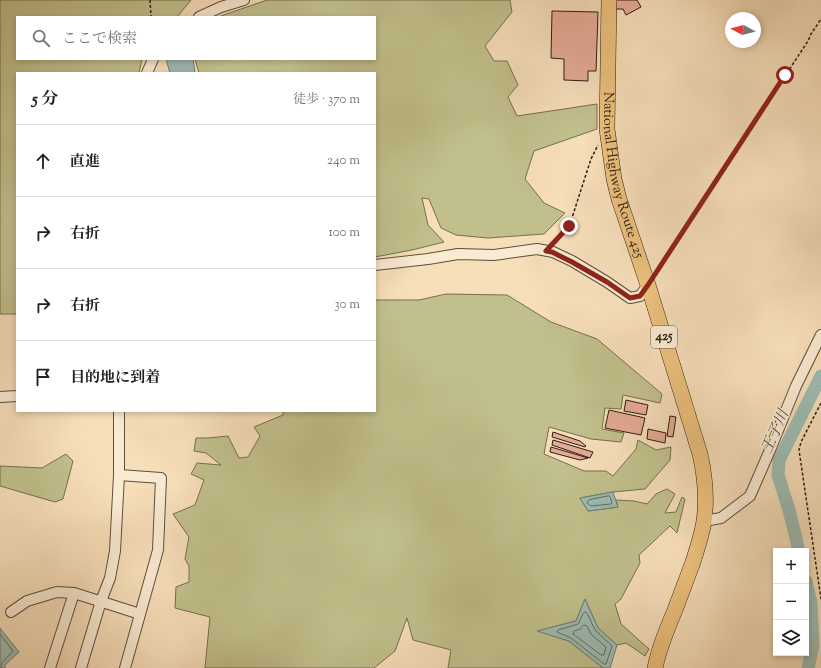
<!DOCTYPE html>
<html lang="ja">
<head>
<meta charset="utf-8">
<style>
  body { margin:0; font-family:"Sorts Mill Goudy","Noto Serif JP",serif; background:#f2f2f2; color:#202124 }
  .controls { position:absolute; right:12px; bottom:12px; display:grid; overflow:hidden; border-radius:0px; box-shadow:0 2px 6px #0003 }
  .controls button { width:36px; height:36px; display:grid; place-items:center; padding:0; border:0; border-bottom:1px solid #e0e0e0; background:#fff; color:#202124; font:20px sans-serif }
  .compass { position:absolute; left:725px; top:12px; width:36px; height:36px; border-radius:50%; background:#fff; box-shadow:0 2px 6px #0003; rotate:277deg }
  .stop { position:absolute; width:12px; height:12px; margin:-9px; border:3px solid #8f2418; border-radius:50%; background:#fff }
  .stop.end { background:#8f2418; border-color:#fff; box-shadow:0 1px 4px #0008 }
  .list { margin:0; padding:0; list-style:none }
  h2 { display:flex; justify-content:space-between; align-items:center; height:52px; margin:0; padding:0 16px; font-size:17px }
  h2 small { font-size:13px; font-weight:400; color:#757577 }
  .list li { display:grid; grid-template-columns:26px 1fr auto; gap:12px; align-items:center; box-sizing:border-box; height:72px; padding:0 16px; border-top:1px solid #e0e0e0 }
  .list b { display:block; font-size:15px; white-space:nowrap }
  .list em { font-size:13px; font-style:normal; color:#757577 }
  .icon { flex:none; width:22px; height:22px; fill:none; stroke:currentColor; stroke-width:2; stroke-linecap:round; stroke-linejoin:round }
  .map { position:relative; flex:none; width:821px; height:668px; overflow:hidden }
  .search { position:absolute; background:#fff; box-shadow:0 2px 6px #0003; left:16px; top:16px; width:360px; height:44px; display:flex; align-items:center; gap:10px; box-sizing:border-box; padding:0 14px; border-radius:0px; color:#757577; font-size:15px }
  .panel { position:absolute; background:#fff; box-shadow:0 2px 6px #0003; left:16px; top:72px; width:360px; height:340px; border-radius:0px }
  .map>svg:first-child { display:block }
</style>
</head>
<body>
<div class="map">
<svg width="821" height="668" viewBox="0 0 821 668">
  <rect width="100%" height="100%" fill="#f6deb9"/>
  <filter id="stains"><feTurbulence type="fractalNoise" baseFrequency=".005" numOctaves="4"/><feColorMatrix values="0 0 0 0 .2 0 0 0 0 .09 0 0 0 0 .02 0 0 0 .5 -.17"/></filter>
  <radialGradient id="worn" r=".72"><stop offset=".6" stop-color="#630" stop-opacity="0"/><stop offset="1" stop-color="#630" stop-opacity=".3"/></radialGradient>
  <g fill="#c1c08c" stroke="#766f4f">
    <polygon points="0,0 191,0 177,17 17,17 17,59 142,59 139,73 17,73 17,314 0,314"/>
    <polygon points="267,0 510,0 512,12 485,46 494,61 507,61 518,85 508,97 517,116 597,104 597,129 534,151 525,179 544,203 565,213 544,234 488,238 456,235 441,228 429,199 422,198 428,225 444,242 412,250 375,257 375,73 199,73 195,59 375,59 375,17 218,17"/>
    <polygon points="446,294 507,295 551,322 597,339 662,394 660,403 623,395 621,409 605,408 602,429 624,433 621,442 591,439 549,427 544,454 584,471 606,471 613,476 636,449 638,440 656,450 671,447 670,460 645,489 613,492 580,498 588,511 618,507 616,500 634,501 647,504 656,494 667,489 675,494 665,513 676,512 682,497 685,499 677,533 670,526 639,555 640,563 621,599 615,604 621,624 649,649 645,656 626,643 617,645 598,628 585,599 576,621 538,631 569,641 603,668 448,668 451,650 413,640 407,618 395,651 374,668 205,668 210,617 175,608 176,587 189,582 189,566 185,559 189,537 173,514 195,505 204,480 191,474 197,463 221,465 206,453 194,451 196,438 208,438 228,436 239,458 248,457 260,436 254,427 283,415 283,411 375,411 375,300 419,300"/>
    <polygon points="66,454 73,461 63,499 55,502 0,486 0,466 42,468"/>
  </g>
  <g fill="#9dbcb3" stroke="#6f7d73">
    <polygon points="166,59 193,59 195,73 170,73"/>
    <polygon points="613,492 618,507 588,511 580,498"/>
    <polygon points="585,599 598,628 617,645 610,668 603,668 569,641 537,631 576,621"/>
    <polygon points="0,628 19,652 5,665 5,668 0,668"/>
  </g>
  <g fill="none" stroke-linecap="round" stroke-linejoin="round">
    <g stroke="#646d62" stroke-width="1">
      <polygon points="609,496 610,497 612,502 611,504 591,506 587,503 589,500"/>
      <polygon points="585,612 587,613 595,630 612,646 606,664 604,664 571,638 557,632 558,630 578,624 583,614"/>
      <polygon points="584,625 587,626 591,634 606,647 604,655 601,655 573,634 574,631 580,629"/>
      <polyline points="0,634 13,651 2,663 1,668"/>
    </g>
    <g stroke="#9dbcb3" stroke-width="13">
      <polyline points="799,551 789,510 778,475 779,460 821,376"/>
      <polyline points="806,581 811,603 813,646 808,668"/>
    </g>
  </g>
  <g fill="#e5aa95" stroke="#2b1e12">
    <polygon points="613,0 637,0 641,7 626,15 623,9 613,9"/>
    <polygon points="552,11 598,12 596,71 588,71 588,81 564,80 564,59 551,58"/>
    <polygon points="626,400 648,405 646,415 624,411"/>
    <polygon points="609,410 645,418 641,435 605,428"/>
    <polygon points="670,416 676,417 673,437 667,436"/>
    <polygon points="648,429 666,433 665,443 647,439"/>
    <polygon points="553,432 580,441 586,446 585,447 552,437"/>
    <polygon points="553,440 593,452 590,458 552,445"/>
    <polygon points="551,447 588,458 580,460 550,452"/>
  </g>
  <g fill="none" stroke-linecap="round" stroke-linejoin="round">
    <g stroke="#5e4e3c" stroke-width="12">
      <g id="minor">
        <polyline points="199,17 221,7 244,0"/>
        <polyline points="147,73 153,59"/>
        <polyline points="375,265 428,259 458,254 494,255 537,249 553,252 572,261 607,282 630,298 640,296 648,285"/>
        <polyline points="0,397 17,396"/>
        <polyline points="119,475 161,478 158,550 125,668"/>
        <polyline points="704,521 721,518 750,496 770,450 796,386 821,335"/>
        <polyline points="11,612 27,601 57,592 74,593 140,614"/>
        <polyline points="50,668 74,593"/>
        <polyline points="81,668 101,601 110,578 115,551 119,475 119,411"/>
      </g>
    </g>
    <g stroke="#2b1e12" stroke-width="16">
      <g id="highway">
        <path id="s1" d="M 609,0 L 607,129 L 614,179 L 619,199 L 648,285 L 700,454 C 705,476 707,499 704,521 C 702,535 697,549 693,562 C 687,578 681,594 675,610 C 667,629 659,648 655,668"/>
      </g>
    </g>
    <g stroke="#2b1e12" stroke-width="1.5" stroke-dasharray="3 2" stroke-linecap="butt">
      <polyline points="150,0 151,17"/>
      <polyline points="553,244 569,227 591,159 598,145"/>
      <polyline points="655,274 808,41 811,34 821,19"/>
      <polyline points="821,403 801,442 799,450 821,599"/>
    </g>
    <use href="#minor" stroke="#f9ead2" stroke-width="10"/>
    <use href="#highway" stroke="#ebbf7c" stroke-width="15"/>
  </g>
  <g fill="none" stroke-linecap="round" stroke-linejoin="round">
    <polyline stroke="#8f2418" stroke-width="5" points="569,226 546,251 552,252 572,262 607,282 630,298 640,296 648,285 785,75"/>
  </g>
  <g text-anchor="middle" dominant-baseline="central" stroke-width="3" stroke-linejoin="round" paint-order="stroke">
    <rect fill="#f9ead2" stroke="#695b4c" stroke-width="1" x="651" y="326" width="26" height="22" rx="3"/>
    <g font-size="13" font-weight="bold" fill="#2b1e12">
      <text x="664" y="337">425</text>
    </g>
    <g font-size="14" fill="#2b1e12" stroke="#f9ead2">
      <text stroke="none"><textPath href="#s1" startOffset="177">National Highway Route 425</textPath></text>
    </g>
    <g font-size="15" font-style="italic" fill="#4d4d42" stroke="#f9ead2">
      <text transform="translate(776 432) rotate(-66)">王子川</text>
    </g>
  </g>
  <rect width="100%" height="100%" filter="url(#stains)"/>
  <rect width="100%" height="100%" fill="url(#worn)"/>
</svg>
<div class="controls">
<button>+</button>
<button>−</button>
<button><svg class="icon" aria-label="layers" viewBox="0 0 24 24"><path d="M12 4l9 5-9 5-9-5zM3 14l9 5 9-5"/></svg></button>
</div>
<svg class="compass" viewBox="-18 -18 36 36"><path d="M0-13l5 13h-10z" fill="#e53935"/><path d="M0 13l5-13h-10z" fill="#757577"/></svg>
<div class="stop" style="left:785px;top:75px"></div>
<div class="stop end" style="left:569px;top:226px"></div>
<div class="search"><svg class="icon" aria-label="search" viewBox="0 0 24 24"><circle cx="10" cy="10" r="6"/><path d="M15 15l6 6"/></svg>ここで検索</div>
<section class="panel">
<h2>5 分<small>徒歩 · 370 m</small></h2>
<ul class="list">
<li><svg class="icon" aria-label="ahead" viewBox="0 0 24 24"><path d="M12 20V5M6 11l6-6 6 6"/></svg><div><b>直進</b></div><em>240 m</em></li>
<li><svg class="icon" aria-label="right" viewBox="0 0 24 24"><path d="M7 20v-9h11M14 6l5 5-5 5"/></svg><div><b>右折</b></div><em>100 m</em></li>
<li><svg class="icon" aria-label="right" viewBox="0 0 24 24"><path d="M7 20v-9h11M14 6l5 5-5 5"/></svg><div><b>右折</b></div><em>30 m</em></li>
<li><svg class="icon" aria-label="arrive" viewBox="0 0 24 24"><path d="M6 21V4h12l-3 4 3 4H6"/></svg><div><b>目的地に到着</b></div></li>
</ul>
</section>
</div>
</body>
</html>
